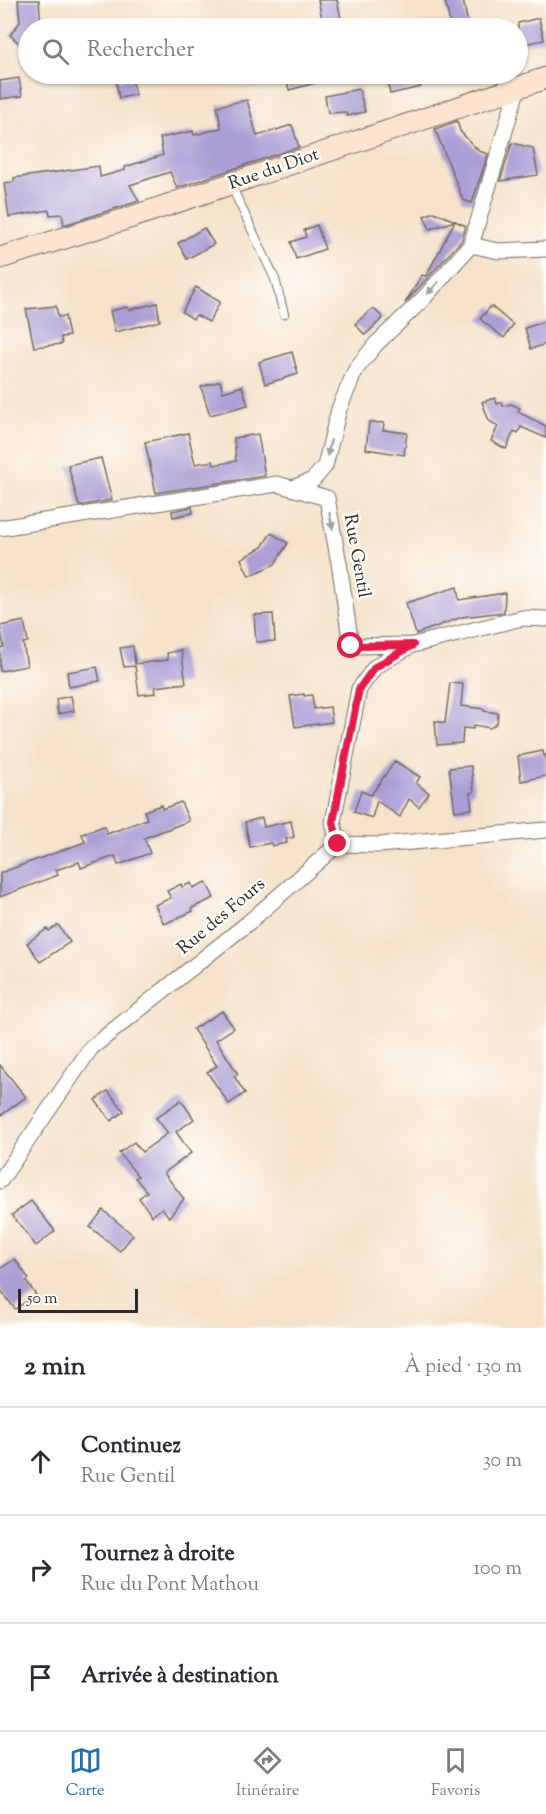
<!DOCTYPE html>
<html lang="fr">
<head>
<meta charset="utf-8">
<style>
  body { margin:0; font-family:"Sorts Mill Goudy",serif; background:#f2f2f3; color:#2b2b33 }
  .scale { position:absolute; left:18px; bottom:15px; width:120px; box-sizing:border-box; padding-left:6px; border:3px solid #2b2b2b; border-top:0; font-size:16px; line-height:21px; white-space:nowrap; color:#2b2b2b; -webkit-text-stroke:4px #fdfcf7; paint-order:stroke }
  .stop { position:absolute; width:18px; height:18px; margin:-14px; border:4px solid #e11d48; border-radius:50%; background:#fff }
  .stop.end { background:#e11d48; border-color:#fff; box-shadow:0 2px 6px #0008 }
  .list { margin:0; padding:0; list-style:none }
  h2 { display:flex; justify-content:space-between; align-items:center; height:78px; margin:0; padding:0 24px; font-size:26px }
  h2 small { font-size:20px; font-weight:400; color:#7c7c81 }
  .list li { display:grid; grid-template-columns:39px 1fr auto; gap:18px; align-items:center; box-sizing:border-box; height:108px; padding:0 24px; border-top:2px solid #e1e1e2 }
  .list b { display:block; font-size:22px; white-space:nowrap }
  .list p { margin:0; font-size:20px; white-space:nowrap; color:#7c7c81 }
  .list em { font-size:20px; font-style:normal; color:#7c7c81 }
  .icon { flex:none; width:33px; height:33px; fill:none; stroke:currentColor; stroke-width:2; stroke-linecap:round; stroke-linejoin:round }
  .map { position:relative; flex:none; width:546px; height:1328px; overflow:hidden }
  .search { position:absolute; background:#fff; box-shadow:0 2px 4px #0004; left:18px; right:18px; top:18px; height:66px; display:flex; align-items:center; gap:15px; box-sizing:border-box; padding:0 21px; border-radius:33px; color:#7c7c81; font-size:22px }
  .sheet { height:402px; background:#fff }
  nav { display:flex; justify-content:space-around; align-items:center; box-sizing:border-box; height:84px; border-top:2px solid #e1e1e2; background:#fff; font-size:16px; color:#7c7c81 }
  nav a { display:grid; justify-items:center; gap:3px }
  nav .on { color:#1f6fb2 }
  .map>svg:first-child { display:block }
</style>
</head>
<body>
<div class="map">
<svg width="546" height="1328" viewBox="0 0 546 1328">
  <rect width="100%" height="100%" fill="#fdfcf7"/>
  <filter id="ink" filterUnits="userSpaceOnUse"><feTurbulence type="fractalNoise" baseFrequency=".0167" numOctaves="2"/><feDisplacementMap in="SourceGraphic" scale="12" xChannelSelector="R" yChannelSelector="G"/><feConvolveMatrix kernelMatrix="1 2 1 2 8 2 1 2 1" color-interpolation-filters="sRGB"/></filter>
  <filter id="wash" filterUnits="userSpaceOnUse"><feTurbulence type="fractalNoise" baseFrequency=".008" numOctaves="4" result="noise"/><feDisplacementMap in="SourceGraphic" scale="24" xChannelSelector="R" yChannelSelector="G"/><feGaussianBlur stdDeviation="1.35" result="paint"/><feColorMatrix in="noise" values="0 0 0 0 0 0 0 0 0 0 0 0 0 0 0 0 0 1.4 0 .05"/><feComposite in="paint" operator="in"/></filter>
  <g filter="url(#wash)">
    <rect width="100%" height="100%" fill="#f6e2ca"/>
    <g id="blocks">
      <g fill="#ab9dd5">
        <polygon points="18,0 39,0 41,28 28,28 28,51 10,35 20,22"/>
        <polygon points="318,0 337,0 343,28 324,28"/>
        <polygon points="445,0 463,0 469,28 451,28"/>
        <polygon points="539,18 544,40 518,45 518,23"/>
        <polygon points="285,74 334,74 334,78 289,90"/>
        <polygon points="386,74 418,74 421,87 390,94"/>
        <polygon points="19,78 22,96 0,99 0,81"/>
        <polygon points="132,78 135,95 119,98 116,81"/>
        <polygon points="359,89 365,112 347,116 346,112 328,113 325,96"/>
        <polygon points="247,100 257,136 292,125 299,147 177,188 170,172 130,185 139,201 64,225 62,214 50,215 49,210 9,217 4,183 14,182 14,178 99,166 100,177 125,170 125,167 163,155 160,138 193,131 194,135 221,128 217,106"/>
        <polygon points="457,121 460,131 469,141 479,151 488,154 472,203 463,200 435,129"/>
        <polygon points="512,143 533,148 538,175 500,181"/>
        <polygon points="434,212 455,221 430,229 424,216"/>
        <polygon points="455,221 466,226 462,240 405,303 422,275 426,276"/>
        <polygon points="317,225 325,249 296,259 291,242 306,237 304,230"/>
        <polygon points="204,228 214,244 187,259 178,243"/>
        <polygon points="196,287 220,302 209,322 196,315 193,319 182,312"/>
        <polygon points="157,303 160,321 115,332 110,311 128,307 129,310"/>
        <polygon points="56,306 58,317 65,316 69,336 61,337 62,344 34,347 26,309"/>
        <polygon points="491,306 513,325 504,338 480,319"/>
        <polygon points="373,308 383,318 365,335 355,324"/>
        <polygon points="546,321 546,344 531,349 525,328"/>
        <polygon points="292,352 298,374 265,384 259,362"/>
        <polygon points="220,381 223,392 242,386 248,405 210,415 201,387"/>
        <polygon points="495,398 497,404 502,402 503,406 511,404 520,408 518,412 546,426 546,438 521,427 518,433 514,431 506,449 491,441 498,426 489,421 482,402"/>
        <polygon points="369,422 384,423 383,430 407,433 404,455 366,449"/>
        <polygon points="188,433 195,464 213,461 214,465 236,461 234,438 258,434 265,476 156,493 145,442"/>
        <polygon points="101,458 112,500 79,506 68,465"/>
        <polygon points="192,507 193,513 173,517 172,511"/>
        <polygon points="271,533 288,543 275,564 249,576 241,559 262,547"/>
        <polygon points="457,587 459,600 505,593 504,612 462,617 416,634 406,603"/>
        <polygon points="273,614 275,641 256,642 254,615"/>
        <polygon points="24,621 28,642 23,643 27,666 0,671 0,648 4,647 0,626"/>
        <polygon points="133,646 135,664 168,660 167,653 181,650 186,683 155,687 156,693 139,695 135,666 124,667 120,648"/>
        <polygon points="97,667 100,681 69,687 67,672"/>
        <polygon points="450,683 463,684 461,706 484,709 484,711 498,713 497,723 490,728 474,725 473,729 463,728 462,743 437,745 435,721 445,723"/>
        <polygon points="304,694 304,696 312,695 314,709 330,707 332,722 295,727 290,696"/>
        <polygon points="71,696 74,711 58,714 56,699"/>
        <polygon points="543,751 544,756 546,755 546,776 521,781 518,756"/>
        <polygon points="395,761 420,777 416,783 429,793 419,807 409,799 400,817 377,801 372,818 354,812 361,791 371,795"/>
        <polygon points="471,766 474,792 470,793 472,809 455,811 449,768"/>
        <polygon points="181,802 189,821 144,838 150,853 118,865 115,856 81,868 79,862 56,870 58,875 0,897 0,873 85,842 82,834 104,826 107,834 147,819 144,811 161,805 162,809"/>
        <polygon points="262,818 264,827 291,821 294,837 286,839 287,843 272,846 271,843 250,847 245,822"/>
        <polygon points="206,882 214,898 192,908 193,911 164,924 155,905 171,898 167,891 181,884 182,887 191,883 193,888"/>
        <polygon points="58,925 70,942 40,962 27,943 47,929 49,931"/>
        <polygon points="222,1011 234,1028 216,1040 238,1074 234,1076 245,1093 229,1104 207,1072 217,1066 193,1029"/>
        <polygon points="0,1065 26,1097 0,1116"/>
        <polygon points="108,1091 124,1111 111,1121 95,1100"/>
        <polygon points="181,1100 194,1119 176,1132 191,1153 164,1173 184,1199 169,1217 162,1208 152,1216 139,1198 147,1192 135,1178 138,1176 119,1153 134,1142 142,1152 168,1133 156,1118"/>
        <polygon points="31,1201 55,1231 36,1246 12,1215"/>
        <polygon points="103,1210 133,1235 120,1251 90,1227"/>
        <polygon points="15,1259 29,1279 26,1281 36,1295 15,1309 0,1289 0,1269"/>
      </g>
    </g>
  </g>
  <g filter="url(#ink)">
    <use href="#blocks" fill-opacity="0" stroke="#726b63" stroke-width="1.5"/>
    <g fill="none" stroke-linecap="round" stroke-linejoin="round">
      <g stroke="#726b63" stroke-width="10">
        <polyline id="lane" points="231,185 275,279 284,314"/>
      </g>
      <g stroke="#726b63" stroke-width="17">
        <g id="street">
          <polyline points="471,245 498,251 546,249"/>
          <polyline points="293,488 313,480 325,466 339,409 356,369 376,344 422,300 471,245 518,87"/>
          <polyline points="0,528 277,484 327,498 340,569 351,646 413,645 522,618 546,619"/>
          <polyline points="338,844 333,822 359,689 375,667 410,646"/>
          <polyline points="0,1181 91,1048 248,923 338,844 379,845 546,830"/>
        </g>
      </g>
      <g stroke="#726b63" stroke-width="23">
        <polyline id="secondary" points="0,258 129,218 546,78"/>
      </g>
      <use href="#lane" stroke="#fff" stroke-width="8"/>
      <use href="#street" stroke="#fff" stroke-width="15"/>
      <use href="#secondary" stroke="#fde4d0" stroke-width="21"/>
    </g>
    <defs><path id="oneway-solid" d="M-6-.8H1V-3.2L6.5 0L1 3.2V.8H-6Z" transform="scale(1.5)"/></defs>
    <g fill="#a0a0a0">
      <use href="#oneway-solid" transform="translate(433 288) rotate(132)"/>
      <use href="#oneway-solid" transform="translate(329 448) rotate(103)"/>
      <use href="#oneway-solid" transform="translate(331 521) rotate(79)"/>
    </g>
  </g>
  <g fill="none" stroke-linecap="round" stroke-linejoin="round" filter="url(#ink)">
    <polyline stroke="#e11d48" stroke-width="8" points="338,844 333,822 359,689 375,667 413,645 351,646"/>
  </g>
  <g text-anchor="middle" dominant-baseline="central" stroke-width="5" stroke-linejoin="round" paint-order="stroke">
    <g font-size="18" fill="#2b2b2b" stroke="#fdfcf7">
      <text transform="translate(274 170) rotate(-19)">Rue du Diot</text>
      <text transform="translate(356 556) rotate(80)">Rue Gentil</text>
      <text transform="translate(222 917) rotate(-40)">Rue des Fours</text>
    </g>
  </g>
</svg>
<div class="scale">50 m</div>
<div class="stop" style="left:351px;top:646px"></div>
<div class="stop end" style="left:338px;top:844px"></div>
<div class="search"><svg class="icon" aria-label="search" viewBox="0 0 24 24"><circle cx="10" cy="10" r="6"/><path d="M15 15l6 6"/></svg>Rechercher</div>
</div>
<section class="sheet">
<h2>2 min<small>À pied · 130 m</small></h2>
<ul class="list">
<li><svg class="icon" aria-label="ahead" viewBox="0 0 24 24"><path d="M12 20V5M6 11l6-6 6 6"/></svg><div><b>Continuez</b><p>Rue Gentil</p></div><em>30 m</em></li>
<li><svg class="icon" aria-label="right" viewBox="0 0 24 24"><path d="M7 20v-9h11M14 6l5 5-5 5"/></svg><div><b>Tournez à droite</b><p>Rue du Pont Mathou</p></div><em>100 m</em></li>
<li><svg class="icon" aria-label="arrive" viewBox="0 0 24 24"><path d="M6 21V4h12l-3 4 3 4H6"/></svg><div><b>Arrivée à destination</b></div></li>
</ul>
</section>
<nav>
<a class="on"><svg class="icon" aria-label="map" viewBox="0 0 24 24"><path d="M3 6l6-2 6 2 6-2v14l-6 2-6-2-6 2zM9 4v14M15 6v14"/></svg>Carte</a>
<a><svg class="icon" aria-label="directions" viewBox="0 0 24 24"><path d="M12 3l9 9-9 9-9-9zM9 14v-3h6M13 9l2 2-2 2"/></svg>Itinéraire</a>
<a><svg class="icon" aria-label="saved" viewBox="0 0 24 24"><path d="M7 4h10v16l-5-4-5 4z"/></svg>Favoris</a>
</nav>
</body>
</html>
